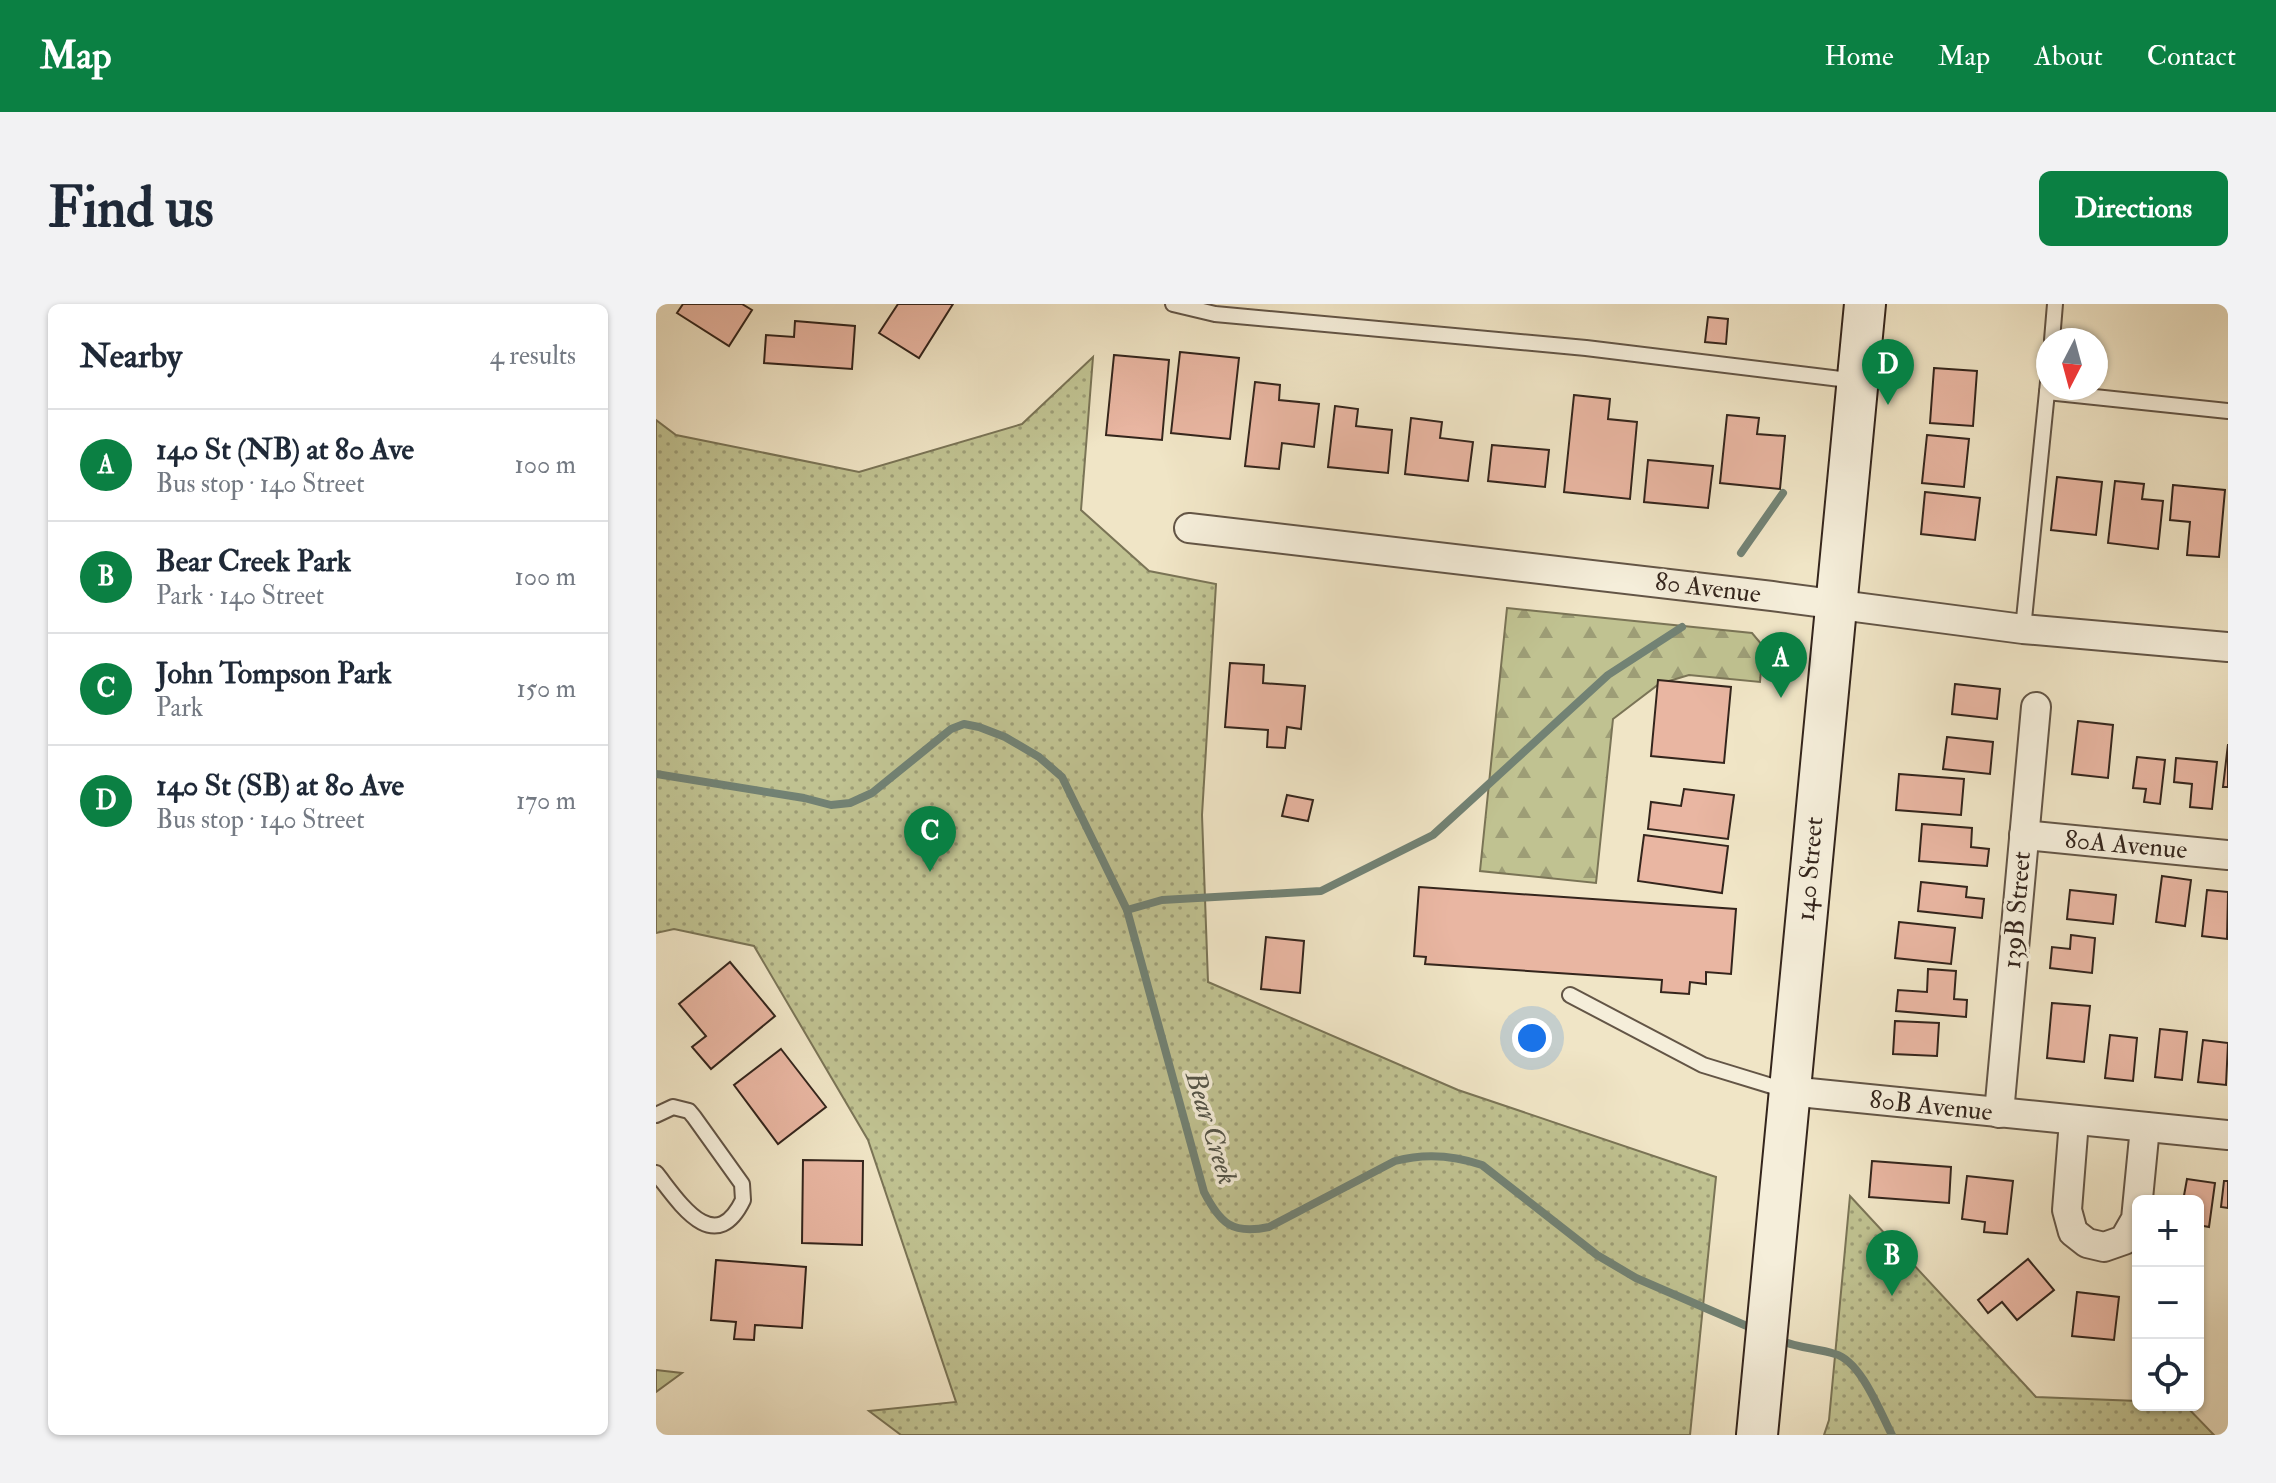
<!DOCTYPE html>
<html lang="en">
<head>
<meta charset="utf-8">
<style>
  body { margin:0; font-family:"IM FELL Double Pica",serif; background:#f2f2f3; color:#1f2937 }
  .controls { position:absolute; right:24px; bottom:24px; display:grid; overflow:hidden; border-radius:12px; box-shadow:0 2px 6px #0004 }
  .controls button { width:72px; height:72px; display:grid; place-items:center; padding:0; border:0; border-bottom:2px solid #e0e1e3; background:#fff; color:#1f2937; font:40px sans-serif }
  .compass { position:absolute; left:1380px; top:24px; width:72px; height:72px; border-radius:50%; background:#fff; box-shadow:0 2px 6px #0004; rotate:186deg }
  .you { position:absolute; left:876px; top:734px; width:28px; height:28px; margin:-20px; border:6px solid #fff; border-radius:50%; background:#1a73e8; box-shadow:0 0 0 12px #1a73e833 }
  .badge { display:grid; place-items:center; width:52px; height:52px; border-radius:50%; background:#0b8043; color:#fff; font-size:26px; font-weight:700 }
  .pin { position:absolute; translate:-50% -66px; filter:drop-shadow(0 2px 4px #0008) }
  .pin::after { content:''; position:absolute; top:42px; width:28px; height:24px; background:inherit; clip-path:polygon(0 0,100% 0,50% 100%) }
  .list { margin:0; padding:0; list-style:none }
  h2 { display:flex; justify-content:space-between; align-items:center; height:104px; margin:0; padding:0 32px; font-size:34px }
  h2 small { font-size:26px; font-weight:400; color:#747a83 }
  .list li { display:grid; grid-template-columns:52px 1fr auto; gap:24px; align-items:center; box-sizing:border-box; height:112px; padding:0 32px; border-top:2px solid #e0e1e3 }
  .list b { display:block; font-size:30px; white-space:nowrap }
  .list p { margin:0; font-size:26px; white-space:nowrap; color:#747a83 }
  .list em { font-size:26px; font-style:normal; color:#747a83 }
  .icon { flex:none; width:44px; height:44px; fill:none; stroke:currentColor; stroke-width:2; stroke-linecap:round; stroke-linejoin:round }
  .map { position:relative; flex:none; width:1572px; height:1131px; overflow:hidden; border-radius:12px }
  header { display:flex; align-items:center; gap:48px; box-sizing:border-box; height:112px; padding:0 40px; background:#0b8043; color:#fff }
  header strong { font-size:38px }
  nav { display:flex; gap:44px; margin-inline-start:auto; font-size:28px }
  .intro { display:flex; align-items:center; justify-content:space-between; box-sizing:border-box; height:192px; padding:0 48px }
  h1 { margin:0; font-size:56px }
  .button { padding:20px 36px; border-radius:12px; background:#0b8043; color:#fff; font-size:28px; font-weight:700 }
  main { display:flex; gap:48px; padding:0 48px }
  aside { flex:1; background:#fff; border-radius:12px; box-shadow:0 2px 6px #0004 }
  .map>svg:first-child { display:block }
</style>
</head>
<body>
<header>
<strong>Map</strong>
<nav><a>Home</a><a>Map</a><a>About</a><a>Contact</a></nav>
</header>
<div class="intro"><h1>Find us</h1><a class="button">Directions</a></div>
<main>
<aside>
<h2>Nearby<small>4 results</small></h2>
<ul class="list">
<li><span class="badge">A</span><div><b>140 St (NB) at 80 Ave</b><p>Bus stop · 140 Street</p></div><em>100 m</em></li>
<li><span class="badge">B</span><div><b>Bear Creek Park</b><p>Park · 140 Street</p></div><em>100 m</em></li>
<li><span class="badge">C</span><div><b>John Tompson Park</b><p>Park</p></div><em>150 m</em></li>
<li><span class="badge">D</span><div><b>140 St (SB) at 80 Ave</b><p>Bus stop · 140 Street</p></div><em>170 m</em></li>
</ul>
</aside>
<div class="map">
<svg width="1572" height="1131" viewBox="0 0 1572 1131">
  <defs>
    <pattern id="forest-firs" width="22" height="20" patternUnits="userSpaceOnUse" patternTransform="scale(2)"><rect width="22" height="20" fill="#c0c291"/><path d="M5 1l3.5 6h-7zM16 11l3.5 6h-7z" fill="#9d9d76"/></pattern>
    <pattern id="park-dots" width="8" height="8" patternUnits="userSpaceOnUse" patternTransform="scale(2)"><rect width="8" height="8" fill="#c0c291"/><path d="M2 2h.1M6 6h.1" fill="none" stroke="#9d9d76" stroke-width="1.8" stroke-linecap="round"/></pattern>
  </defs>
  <rect width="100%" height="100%" fill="#f0e5c6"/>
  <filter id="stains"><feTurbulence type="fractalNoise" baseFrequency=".0025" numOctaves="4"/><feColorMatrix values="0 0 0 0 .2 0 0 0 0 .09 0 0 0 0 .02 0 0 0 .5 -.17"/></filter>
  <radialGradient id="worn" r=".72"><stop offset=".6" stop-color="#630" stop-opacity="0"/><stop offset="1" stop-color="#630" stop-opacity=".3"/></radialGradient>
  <g fill="url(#forest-firs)" stroke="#7a7456" stroke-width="2">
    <polygon points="851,304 1096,329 1107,342 1104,378 1033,371 1003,380 957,415 940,579 824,567"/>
    <polygon points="0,1066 26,1069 0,1088"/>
  </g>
  <g fill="url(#park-dots)" stroke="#7a7456" stroke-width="2">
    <polygon points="437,53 425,206 493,267 560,280 546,511 552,678 802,786 1060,873 1034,1131 245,1131 213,1107 300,1098 212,836 98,642 18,625 0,629 0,116 20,131 203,168 366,120"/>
    <polygon points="1194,892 1380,1093 1482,1097 1482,1101 1529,1101 1558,1131 1168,1131 1173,1116"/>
  </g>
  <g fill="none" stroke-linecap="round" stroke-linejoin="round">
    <g stroke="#728274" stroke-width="8">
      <polyline points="1085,249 1127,189"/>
      <path d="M 0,470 L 148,494 L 175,501 L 194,499 L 216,489 L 295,425 L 308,420 L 323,423 L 349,433 L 383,453 L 406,473 L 471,606 L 548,888 C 564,919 576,931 613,923 L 739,857 C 769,849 797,851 826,861 L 941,951 L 980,974 L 1100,1026"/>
      <polyline points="471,606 506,596 665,587 777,531 952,371 1026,323"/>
      <path d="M 1123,1036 C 1141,1044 1160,1044 1179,1050 C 1205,1057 1224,1108 1236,1131"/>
    </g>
  </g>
  <g fill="#e9b6a2" stroke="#34251c" stroke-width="2">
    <polygon points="27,0 86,0 96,6 73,42 21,9"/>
    <polygon points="242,0 297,0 263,54 223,29"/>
    <polygon points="1052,13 1072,15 1070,40 1049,38"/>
    <polygon points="139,17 199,22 196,65 108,59 110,31 138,33"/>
    <polygon points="524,48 583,54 574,135 515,129"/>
    <polygon points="458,51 513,56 506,136 450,131"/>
    <polygon points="1278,64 1321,67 1317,122 1274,119"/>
    <polygon points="599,78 624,81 623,96 663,100 658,143 626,139 623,165 589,162"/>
    <polygon points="918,91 954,95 952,115 981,118 974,195 908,188"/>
    <polygon points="679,102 702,105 700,122 736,126 732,169 672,163"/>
    <polygon points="1071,111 1103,114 1101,130 1129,132 1124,185 1064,179"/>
    <polygon points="755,114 786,118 784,134 817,138 812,177 749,170"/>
    <polygon points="1271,131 1313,135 1308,183 1266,179"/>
    <polygon points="836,141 893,146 889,183 832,177"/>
    <polygon points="992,156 1057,162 1052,204 988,198"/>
    <polygon points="1401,173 1446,178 1440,231 1395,226"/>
    <polygon points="1459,177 1488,180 1486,195 1507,197 1502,245 1452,239"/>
    <polygon points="1517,181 1569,186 1563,253 1531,251 1534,218 1514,216"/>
    <polygon points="1269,188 1324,194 1319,236 1265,230"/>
    <polygon points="574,359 608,361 607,379 649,382 645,425 631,423 629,444 611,443 612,426 569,423"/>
    <polygon points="1002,376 1075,383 1068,459 995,452"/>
    <polygon points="1299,380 1344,385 1341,415 1296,410"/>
    <polygon points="1422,417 1457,421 1452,474 1416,470"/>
    <polygon points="1291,433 1337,438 1334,470 1287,465"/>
    <polygon points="1572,440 1572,483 1567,483"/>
    <polygon points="1481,453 1509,456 1504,500 1488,498 1490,485 1477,484"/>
    <polygon points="1520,454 1561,458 1556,505 1534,503 1536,480 1518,478"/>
    <polygon points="1243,470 1308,475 1305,511 1240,506"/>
    <polygon points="1028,485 1078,491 1072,535 992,525 995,498 1025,502"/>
    <polygon points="631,491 657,496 652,517 626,512"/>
    <polygon points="1266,520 1316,524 1315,543 1333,545 1331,562 1263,557"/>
    <polygon points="988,531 1072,542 1066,589 982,577"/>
    <polygon points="1506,572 1535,576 1529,622 1500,618"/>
    <polygon points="1265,578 1311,583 1310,593 1328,595 1326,614 1262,607"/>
    <polygon points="763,583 1080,605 1075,670 1050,668 1050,680 1034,678 1033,690 1005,688 1006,676 769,660 770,653 758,652"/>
    <polygon points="1414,586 1460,591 1457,620 1411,615"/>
    <polygon points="1551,586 1572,588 1571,635 1546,632"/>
    <polygon points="1243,618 1299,624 1295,660 1239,654"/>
    <polygon points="1415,631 1439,634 1436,669 1394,664 1396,643 1414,645"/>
    <polygon points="610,633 648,637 644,689 605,685"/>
    <polygon points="74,658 119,712 55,765 36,743 50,732 23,700"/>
    <polygon points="1272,665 1300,667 1298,695 1311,696 1310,713 1240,707 1242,686 1271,688"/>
    <polygon points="1396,699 1434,702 1428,758 1391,754"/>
    <polygon points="1239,717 1283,719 1281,752 1237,750"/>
    <polygon points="1504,725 1531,728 1526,776 1499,773"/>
    <polygon points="1454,731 1481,734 1477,777 1449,774"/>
    <polygon points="1547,736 1572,739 1570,781 1542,778"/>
    <polygon points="125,745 170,803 122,840 78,781"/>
    <polygon points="147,856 207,857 206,941 146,939"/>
    <polygon points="1216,857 1295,863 1293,899 1213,893"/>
    <polygon points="1311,872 1357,877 1351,930 1328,928 1329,918 1306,915"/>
    <polygon points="1531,875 1559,879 1553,923 1542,921 1542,897 1527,897"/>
    <polygon points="1568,877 1572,877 1572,904 1565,903"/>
    <polygon points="1372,955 1398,986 1361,1016 1346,998 1332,1009 1322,996"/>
    <polygon points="60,956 150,963 146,1024 99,1021 98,1036 78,1035 80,1018 55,1016"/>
    <polygon points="1421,988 1463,993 1458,1036 1416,1032"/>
  </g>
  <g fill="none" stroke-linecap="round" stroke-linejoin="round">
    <g stroke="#635546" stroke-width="18">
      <g id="lane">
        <polyline points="517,0 559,10 930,44 1201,77"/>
        <polyline points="1396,36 1399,0"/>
        <polyline points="1391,88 1572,107"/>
        <polyline points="1367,325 1392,78"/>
        <polyline points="914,691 1047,761 1132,787"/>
        <path d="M 0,811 L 17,803 L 33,807 L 38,813 L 86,880 L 87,896 C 58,956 21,895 0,869"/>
      </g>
    </g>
    <g stroke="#635546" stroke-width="32">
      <g id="street">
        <polyline points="533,224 1116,292 1367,325 1572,343"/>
        <polyline points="1368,531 1572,551"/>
        <polyline points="1133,787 1572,831"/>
        <polyline points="1343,809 1380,403"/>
        <polyline points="1418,817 1411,906 1417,928 1431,939 1448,943 1468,936 1480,915 1489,823"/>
      </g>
    </g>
    <g stroke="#34251c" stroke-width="44">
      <polyline id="secondary" points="1101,1131 1209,0"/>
    </g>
    <use href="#lane" stroke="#f5eeda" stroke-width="14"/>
    <use href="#street" stroke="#f5eeda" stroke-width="28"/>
    <use href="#secondary" stroke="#f5eeda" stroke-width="40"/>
  </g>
  <g text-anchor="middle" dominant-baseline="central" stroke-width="7" stroke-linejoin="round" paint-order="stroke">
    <g font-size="26" fill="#34251c" stroke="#f5eeda">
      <text transform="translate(1052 284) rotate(7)">80 Avenue</text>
      <text transform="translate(1470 541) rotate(5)">80A Avenue</text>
      <text transform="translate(1154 565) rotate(-85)">140 Street</text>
      <text transform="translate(1361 606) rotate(-85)">139B Street</text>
      <text transform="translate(1275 802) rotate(6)">80B Avenue</text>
    </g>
    <g font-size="28" font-style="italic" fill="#535448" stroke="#f5eeda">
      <text transform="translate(555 824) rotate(73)">Bear Creek</text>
    </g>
  </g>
  <rect width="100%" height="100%" filter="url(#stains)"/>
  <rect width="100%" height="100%" fill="url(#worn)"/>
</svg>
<div class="controls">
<button>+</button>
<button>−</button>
<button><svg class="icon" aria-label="locate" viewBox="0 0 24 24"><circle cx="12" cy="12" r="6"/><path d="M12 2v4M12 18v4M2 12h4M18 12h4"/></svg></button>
</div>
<svg class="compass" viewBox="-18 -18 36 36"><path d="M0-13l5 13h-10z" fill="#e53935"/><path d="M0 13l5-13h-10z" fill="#747a83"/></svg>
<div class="you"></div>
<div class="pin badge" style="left:1125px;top:394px">A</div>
<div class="pin badge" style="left:1236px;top:992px">B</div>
<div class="pin badge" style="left:274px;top:568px">C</div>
<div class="pin badge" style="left:1232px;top:101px">D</div>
</div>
</main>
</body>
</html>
